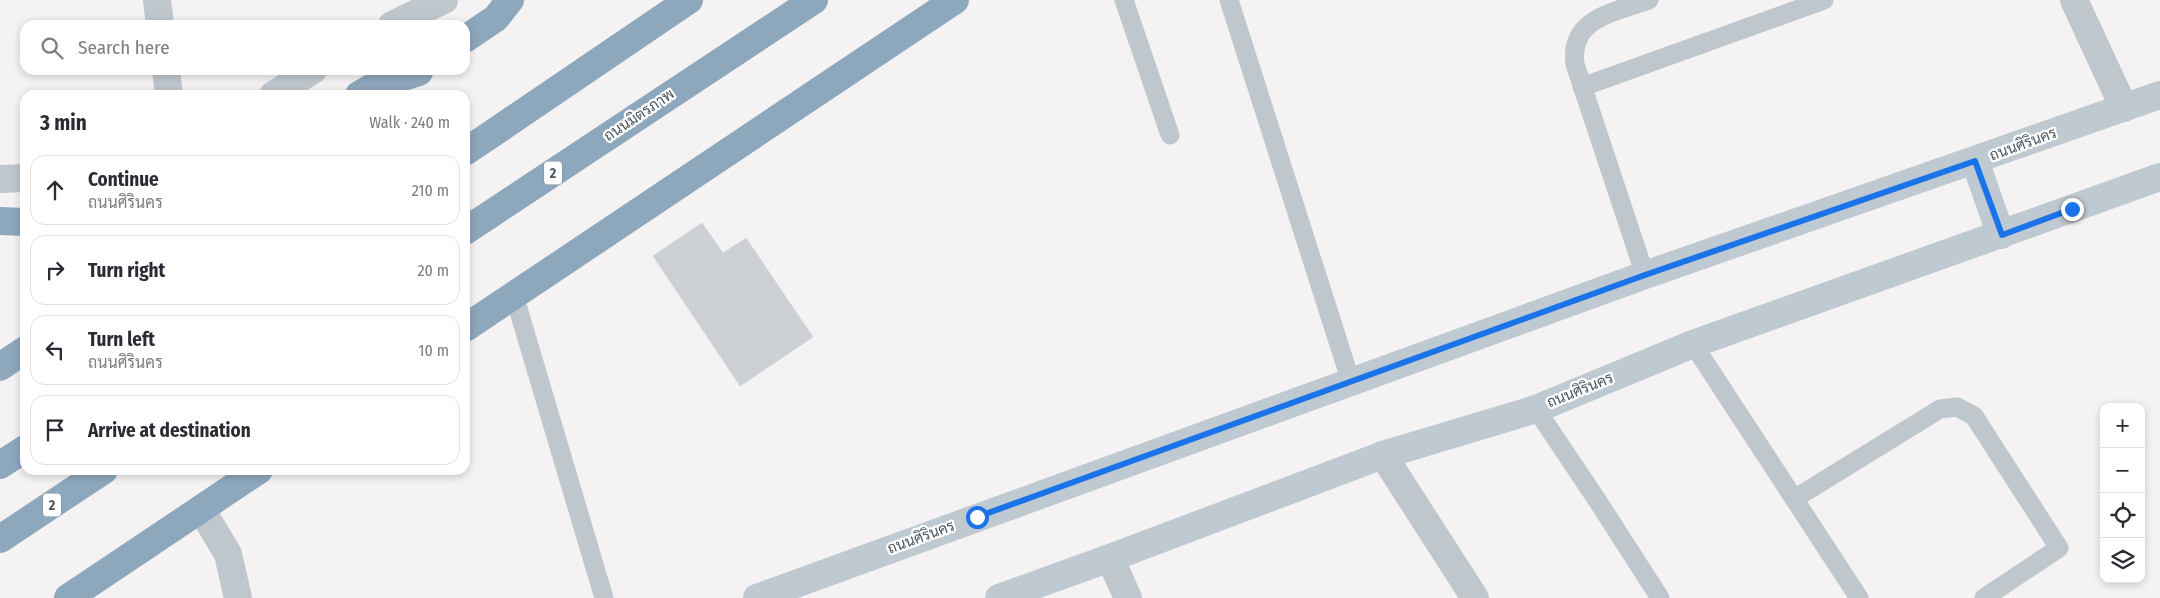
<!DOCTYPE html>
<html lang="en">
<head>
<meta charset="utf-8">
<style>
  body { margin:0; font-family:"Fira Sans Condensed",Sarabun,sans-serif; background:#f2f2f3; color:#2b2b33 }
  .controls { position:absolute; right:15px; bottom:15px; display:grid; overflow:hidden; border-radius:10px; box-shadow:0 2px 8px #0003 }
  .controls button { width:45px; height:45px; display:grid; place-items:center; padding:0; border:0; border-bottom:1px solid #e1e1e2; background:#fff; color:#2b2b33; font:25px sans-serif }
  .stop { position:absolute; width:15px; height:15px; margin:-11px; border:4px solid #1a73e8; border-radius:50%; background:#fff }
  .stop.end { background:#1a73e8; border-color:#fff; box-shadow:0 1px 5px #0008 }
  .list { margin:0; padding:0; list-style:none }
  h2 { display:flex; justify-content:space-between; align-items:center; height:65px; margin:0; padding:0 20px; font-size:21px }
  h2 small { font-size:16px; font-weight:400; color:#7c7c81 }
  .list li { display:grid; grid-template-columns:32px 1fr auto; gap:15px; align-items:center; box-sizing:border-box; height:70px; margin:0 10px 10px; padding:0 10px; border:1px solid #e1e1e2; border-radius:15px }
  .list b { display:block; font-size:19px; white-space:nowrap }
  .list p { margin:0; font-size:16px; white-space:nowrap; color:#7c7c81 }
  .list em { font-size:16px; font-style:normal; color:#7c7c81 }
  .icon { flex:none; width:28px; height:28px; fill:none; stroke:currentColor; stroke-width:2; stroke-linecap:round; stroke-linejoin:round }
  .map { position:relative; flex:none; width:2160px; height:598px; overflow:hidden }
  .search { position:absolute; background:#fff; box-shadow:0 2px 8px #0003; left:20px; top:20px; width:450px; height:55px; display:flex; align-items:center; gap:12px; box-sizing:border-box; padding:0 18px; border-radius:15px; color:#7c7c81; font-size:19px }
  .panel { position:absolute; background:#fff; box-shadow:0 2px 8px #0003; left:20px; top:90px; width:450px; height:385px; border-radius:15px }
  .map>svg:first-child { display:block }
</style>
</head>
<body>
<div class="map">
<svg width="2160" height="598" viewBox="0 0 2160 598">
  <rect width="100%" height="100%" fill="#f4f2f2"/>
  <polygon fill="#cccfd4" stroke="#d6d9dd" points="702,223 723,253 746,238 813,337 740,386 653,256"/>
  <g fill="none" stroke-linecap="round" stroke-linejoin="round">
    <g stroke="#bfc7cd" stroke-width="19">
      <polyline points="1124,0 1170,135"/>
      <polyline points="1229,0 1351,382"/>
      <polyline points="1582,87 1824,0"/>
      <path d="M 1645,275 L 1575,64 C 1569,18 1615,12 1649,0"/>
      <polyline points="514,295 604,598"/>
      <polyline points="1693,344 1859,598"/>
      <polyline points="1536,409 1597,500 1660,598"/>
      <polyline points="1794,499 1940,409 1957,407 1974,416 2059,548 1984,598"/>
    </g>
    <g stroke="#bfc7cd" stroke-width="28">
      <polyline points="157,0 160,25"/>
      <polyline points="2074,0 2124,108"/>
      <polyline points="392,25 444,0"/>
      <polyline points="166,70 169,95"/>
      <polyline points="273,95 313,70"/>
      <polyline points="0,179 25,178"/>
      <polyline points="1383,455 1475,598"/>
      <polyline points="201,509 228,554 238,598"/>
      <polyline points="1110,558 1128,598"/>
    </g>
    <g stroke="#bfc9d2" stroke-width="28">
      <polyline points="1975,161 2001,235"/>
      <polyline points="757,598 1645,275 2160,95"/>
      <polyline points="999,598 1110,558 1383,455 1536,409 1693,344 2160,177"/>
    </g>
    <g stroke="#8da7bd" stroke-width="28">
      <polyline points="465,39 496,18 510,0"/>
      <polyline points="359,95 373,87 419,72"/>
      <polyline points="465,152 689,0"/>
      <polyline points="0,221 25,222"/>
      <polyline points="465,231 814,0"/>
      <polyline points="465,328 955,0"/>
      <polyline points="0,367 25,350"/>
      <polyline points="0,465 25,449"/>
      <polyline points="0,539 104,470"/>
      <polyline points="68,598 259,470"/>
    </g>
  </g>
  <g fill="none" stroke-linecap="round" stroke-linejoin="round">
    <polyline stroke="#1a73e8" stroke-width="6" points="977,517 1645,275 1975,161 2002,235 2072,209"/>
  </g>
  <g text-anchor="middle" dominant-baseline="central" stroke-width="4.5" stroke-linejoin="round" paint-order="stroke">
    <g fill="#fff" stroke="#81898f" stroke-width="1">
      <rect x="544" y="161.5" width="18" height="23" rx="4"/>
      <rect x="43" y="493.5" width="18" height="23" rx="4"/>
    </g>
    <g font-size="14" font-weight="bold" fill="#4b565f">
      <text x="553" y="173">2</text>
      <text x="52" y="505">2</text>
    </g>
    <g font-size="15" fill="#4b565f" stroke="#fff">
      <text transform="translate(639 115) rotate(-34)">ถนนมิตรภาพ</text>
      <text transform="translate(2023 144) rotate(-20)">ถนนศิรินคร</text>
      <text transform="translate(1580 390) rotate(-22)">ถนนศิรินคร</text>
      <text transform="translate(921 537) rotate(-20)">ถนนศิรินคร</text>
    </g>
  </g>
</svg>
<div class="controls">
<button>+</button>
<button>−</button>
<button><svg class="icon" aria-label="locate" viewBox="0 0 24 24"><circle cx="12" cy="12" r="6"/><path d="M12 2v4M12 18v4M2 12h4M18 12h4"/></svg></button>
<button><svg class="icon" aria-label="layers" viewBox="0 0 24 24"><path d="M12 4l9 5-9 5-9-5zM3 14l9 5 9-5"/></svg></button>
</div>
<div class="stop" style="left:977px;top:517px"></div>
<div class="stop end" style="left:2072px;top:209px"></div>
<div class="search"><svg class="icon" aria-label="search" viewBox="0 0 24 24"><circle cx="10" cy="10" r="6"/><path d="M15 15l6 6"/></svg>Search here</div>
<section class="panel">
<h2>3 min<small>Walk · 240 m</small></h2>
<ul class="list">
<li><svg class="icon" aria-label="ahead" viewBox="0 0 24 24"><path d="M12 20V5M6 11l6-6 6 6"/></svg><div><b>Continue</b><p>ถนนศิรินคร</p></div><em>210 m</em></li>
<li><svg class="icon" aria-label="right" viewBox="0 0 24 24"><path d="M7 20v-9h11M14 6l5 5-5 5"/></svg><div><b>Turn right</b></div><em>20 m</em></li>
<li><svg class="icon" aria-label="left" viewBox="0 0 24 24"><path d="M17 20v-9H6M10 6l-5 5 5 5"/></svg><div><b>Turn left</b><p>ถนนศิรินคร</p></div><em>10 m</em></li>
<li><svg class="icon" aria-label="arrive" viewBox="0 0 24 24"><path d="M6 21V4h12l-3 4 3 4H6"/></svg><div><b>Arrive at destination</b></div></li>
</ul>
</section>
</div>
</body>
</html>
